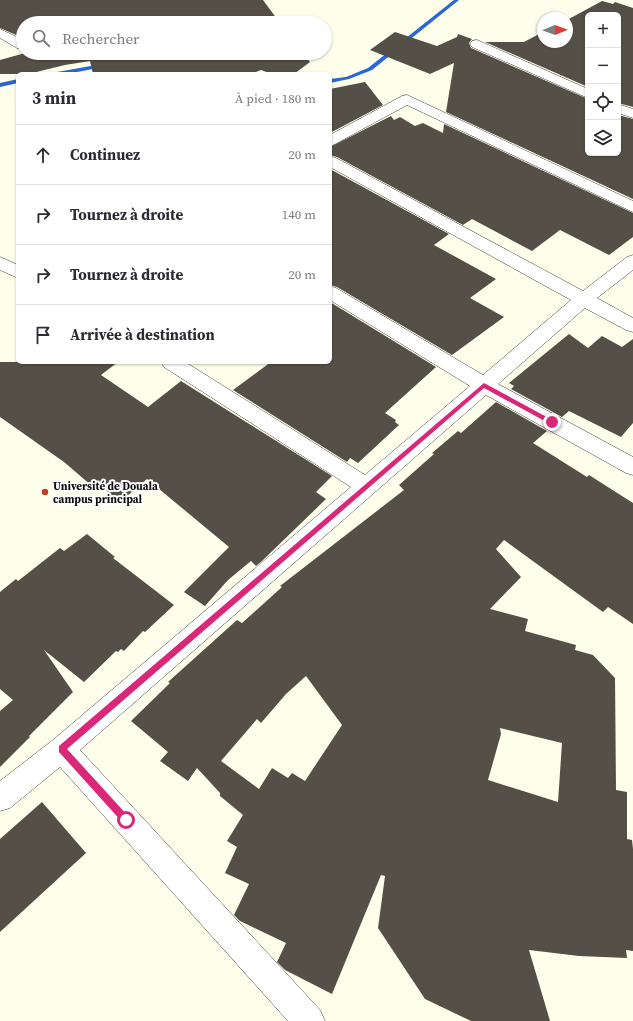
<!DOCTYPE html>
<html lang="fr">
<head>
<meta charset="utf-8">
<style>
  body { margin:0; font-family:"Source Serif 4",serif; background:#f2f2f3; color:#2b2b33 }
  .controls { position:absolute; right:12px; top:12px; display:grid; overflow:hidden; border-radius:6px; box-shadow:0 1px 3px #0004 }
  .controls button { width:36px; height:36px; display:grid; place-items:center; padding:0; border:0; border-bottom:1px solid #e1e1e2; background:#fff; color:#2b2b33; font:20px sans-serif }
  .compass { position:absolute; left:537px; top:12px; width:36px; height:36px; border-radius:50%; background:#fff; box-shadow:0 1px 3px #0004; rotate:89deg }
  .stop { position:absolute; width:12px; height:12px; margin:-9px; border:3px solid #db2777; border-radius:50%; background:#fff }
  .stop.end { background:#db2777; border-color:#fff; box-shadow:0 1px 4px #0008 }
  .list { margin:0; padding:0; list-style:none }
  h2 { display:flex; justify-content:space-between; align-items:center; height:52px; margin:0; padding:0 16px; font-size:17px }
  h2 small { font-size:13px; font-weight:400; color:#7c7c81 }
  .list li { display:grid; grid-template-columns:26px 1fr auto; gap:12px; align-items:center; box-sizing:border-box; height:60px; padding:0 16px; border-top:1px solid #e1e1e2 }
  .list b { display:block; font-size:15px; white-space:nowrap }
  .list em { font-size:13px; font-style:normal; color:#7c7c81 }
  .icon { flex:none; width:22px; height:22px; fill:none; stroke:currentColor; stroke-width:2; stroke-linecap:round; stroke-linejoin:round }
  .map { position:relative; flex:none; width:633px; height:1021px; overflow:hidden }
  .search { position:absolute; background:#fff; box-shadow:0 1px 3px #0004; left:16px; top:16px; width:316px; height:44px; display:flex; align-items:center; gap:10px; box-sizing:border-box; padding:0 14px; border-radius:22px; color:#7c7c81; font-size:15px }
  .panel { position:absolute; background:#fff; box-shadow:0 1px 3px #0004; left:16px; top:72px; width:316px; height:292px; border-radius:6px }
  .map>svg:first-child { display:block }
</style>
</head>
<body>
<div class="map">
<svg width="633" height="1021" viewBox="0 0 633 1021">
  <rect width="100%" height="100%" fill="#feffea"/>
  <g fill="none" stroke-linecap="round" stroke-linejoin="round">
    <g fill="#2966da" fill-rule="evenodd">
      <polygon points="454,0 459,0 372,70 349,79 330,83 330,79 346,77 368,68"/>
      <polygon points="102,64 104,65 104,67 66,74 54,74 57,72"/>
      <polygon points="18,79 18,83 0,87 0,83"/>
    </g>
  </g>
  <g fill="#555047" fill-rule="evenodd">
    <polygon points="0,0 263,0 280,23 23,23 23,38 0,28"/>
    <polygon points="602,1 613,4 615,2 633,8 633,107 618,103 618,15 588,15 588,87 485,42 524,42 539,34 543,35 543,42 567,42 567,20"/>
    <polygon points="395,32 437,46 457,37 458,34 472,39 469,43 471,48 588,99 588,153 618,153 618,115 633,119 633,199 446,112 454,63 430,74 370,50"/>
    <polygon points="25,53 303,53 310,62 294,74 272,74 261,70 251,74 93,74 90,61 65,65 28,74 0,74 0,60"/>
    <polygon points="365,82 383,105 330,133 330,89"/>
    <polygon points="391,116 394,120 400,117 415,126 423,123 443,133 444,124 633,213 633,237 609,255 560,230 532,251 472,219 463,225 337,157 330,155 330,147"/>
    <polygon points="330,169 449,234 434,245 496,279 470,298 504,317 452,355 337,287 330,285"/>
    <polygon points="330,302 436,367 385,413 396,420 395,422 399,425 358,463 350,458 347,462 233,390 271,362 330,362"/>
    <polygon points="569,334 588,348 602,336 622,347 633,339 633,423 621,437 569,411 562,417 511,389 514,386 509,383"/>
    <polygon points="0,362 118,362 101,375 148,407 181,381 332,476 316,492 326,499 262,561 256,566 251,561 228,580 205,606 184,592 229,547 147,479 126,497 125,495 117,501 98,482 92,486 64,462 0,417"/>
    <path d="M 496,402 L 547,431 L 533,443 L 587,477 L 589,475 L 633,503 L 633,624 L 608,607 L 603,612 L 504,540 L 496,549 L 521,577 L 490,609 L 528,619 L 525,631 L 576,645 L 575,650 L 593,655 L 615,678 L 616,790 L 627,792 L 627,839 L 632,840 L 633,849 L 633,951 L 626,950 L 627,958 L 579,956 L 529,950 L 550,1021 L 471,1021 L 425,999 L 378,928 L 385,876 L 381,875 L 332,994 L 285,970 L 277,962 L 286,943 L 240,921 L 234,915 L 249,884 L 225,873 L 237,847 L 227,841 L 243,815 L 220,796 L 220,793 L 197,768 L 188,781 L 160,761 L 168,752 L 131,721 L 170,683 L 168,682 L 237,620 L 242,623 L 282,587 L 280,586 L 404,490 L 399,485 L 434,454 L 432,453 L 458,431 L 461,433 ZM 306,676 L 342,725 L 305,781 L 292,773 L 288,778 L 272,768 L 259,789 L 221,761 L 257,719 L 261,723 L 286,694 ZM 500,728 L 562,743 L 558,802 L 488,780 L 501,734 Z"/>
    <polygon points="87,534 115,557 113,558 174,605 145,632 143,631 124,651 121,649 118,652 116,651 84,682 44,650 73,692 29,736 30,737 0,767 0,711 13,700 0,689 0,592 16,579 18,581 60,548 64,551"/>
    <polygon points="42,802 86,853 0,932 0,839"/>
  </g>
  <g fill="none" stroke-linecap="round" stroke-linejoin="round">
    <g stroke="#3e3e3e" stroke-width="1">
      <g id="minor">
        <polygon points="0,29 23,40 23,49 17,48 0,38"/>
        <polygon points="477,40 588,89 588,98 472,47 470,44 472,41"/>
        <polygon points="407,95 633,201 633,212 407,105 335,144 330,146 330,135 402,96"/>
        <polygon points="618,104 633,109 633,118 618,113"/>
        <polygon points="330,156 336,158 583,291 627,257 633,255 633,270 597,298 633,318 633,332 626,330 585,308 498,384 633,457 633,475 626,473 486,395 80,750 320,1010 325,1021 288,1021 60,767 10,808 0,811 0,781 53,740 351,487 164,367 161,362 185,362 365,475 470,386 330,300 330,286 336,288 483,375 571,300 330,167"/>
        <polygon points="0,257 18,265 18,278 0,270"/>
      </g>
    </g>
    <use href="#minor" fill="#fff" fill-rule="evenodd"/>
  </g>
  <polygon fill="#db2777" points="484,383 554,421 554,424 550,424 484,388 67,749 129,817 129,823 123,823 59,752 59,746"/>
  <circle fill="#c73d17" stroke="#fff" stroke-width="1.5" cx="45" cy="492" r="4"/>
  <g text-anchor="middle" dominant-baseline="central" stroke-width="4" stroke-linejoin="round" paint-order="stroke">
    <g font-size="11" font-weight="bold" fill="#0b0b0b" stroke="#fff" text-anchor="start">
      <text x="53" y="486">Université de Douala<tspan x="53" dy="13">campus principal</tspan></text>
    </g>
  </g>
</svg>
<div class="controls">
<button>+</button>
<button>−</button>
<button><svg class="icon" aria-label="locate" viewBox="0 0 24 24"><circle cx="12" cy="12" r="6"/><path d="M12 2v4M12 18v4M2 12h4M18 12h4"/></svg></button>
<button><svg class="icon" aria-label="layers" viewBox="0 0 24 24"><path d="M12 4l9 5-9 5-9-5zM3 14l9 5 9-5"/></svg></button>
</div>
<svg class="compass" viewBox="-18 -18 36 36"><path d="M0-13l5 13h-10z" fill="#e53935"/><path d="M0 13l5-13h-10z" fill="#7c7c81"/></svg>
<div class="stop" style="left:126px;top:820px"></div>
<div class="stop end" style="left:552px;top:422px"></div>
<div class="search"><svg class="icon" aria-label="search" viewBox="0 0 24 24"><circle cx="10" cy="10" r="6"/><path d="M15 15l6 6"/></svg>Rechercher</div>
<section class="panel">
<h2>3 min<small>À pied · 180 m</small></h2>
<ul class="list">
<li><svg class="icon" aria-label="ahead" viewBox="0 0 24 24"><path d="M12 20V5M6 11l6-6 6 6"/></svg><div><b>Continuez</b></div><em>20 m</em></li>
<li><svg class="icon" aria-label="right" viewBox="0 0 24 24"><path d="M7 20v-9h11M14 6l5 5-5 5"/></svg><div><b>Tournez à droite</b></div><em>140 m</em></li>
<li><svg class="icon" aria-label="right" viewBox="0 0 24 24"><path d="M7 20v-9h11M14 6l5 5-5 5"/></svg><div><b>Tournez à droite</b></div><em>20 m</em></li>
<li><svg class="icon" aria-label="arrive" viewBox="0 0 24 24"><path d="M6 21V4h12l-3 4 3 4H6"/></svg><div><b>Arrivée à destination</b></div></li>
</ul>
</section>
</div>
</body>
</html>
